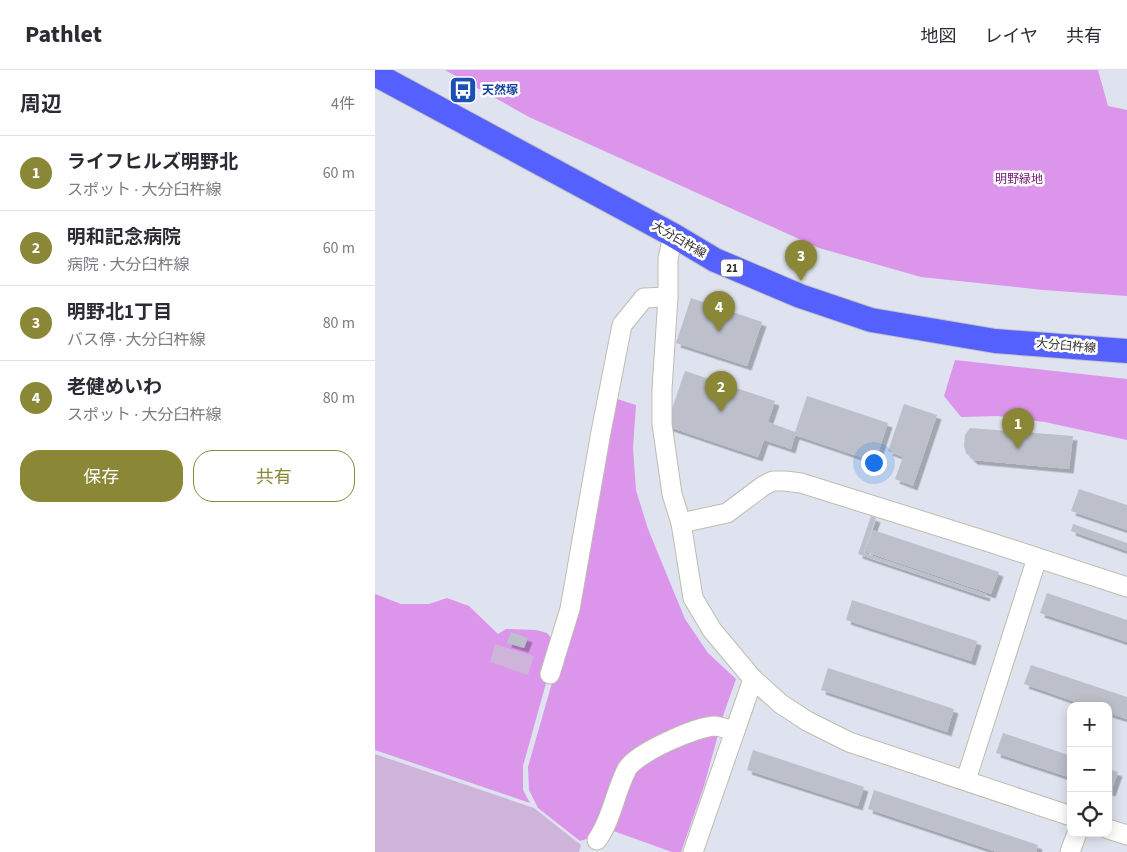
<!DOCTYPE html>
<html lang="ja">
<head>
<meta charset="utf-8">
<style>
  body { margin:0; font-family:"Source Sans 3","Noto Sans JP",sans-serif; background:#f2f2f3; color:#2b2b33 }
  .controls { position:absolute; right:15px; bottom:15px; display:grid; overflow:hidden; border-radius:10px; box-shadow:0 2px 12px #0003 }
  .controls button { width:45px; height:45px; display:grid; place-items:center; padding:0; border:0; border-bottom:1px solid #e1e1e2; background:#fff; color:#2b2b33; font:25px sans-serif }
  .you { position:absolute; left:498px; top:392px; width:18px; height:18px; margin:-12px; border:4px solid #fff; border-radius:50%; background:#1a73e8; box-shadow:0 0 0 8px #1a73e833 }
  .badge { display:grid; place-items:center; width:32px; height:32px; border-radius:50%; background:#8a8837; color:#fff; font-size:16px; font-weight:700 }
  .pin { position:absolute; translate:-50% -41px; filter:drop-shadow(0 1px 2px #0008) }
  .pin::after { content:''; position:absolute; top:26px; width:18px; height:15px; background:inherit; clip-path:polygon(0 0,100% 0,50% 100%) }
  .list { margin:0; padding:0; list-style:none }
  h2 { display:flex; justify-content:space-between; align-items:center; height:65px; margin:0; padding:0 20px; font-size:21px }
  h2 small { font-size:16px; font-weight:400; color:#7c7c81 }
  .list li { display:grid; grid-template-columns:32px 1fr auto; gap:15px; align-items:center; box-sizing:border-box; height:75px; padding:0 20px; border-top:1px solid #e1e1e2 }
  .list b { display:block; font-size:19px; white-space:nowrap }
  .list p { margin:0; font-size:16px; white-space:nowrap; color:#7c7c81 }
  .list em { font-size:16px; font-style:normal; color:#7c7c81 }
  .actions { display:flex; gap:10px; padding:15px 20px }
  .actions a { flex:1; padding:11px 0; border:1px solid #8a8837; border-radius:20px; text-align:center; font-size:18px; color:#8a8837 }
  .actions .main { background:#8a8837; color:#fff }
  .icon { flex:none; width:28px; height:28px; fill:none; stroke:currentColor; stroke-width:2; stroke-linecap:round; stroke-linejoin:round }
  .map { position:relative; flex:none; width:752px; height:782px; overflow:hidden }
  header { display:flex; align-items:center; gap:30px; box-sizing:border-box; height:70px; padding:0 25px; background:#fff; border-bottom:1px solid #e1e1e2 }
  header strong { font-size:24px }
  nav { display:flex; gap:28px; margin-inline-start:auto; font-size:18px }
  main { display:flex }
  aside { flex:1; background:#fff }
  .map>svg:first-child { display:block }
</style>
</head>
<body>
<header>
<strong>Pathlet</strong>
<nav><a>地図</a><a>レイヤ</a><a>共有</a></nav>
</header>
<main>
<aside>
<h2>周辺<small>4件</small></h2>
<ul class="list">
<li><span class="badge">1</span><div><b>ライフヒルズ明野北</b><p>スポット · 大分臼杵線</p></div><em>60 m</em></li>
<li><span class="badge">2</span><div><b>明和記念病院</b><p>病院 · 大分臼杵線</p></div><em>60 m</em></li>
<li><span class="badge">3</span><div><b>明野北1丁目</b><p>バス停 · 大分臼杵線</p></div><em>80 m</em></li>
<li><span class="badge">4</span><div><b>老健めいわ</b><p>スポット · 大分臼杵線</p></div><em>80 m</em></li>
</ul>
<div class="actions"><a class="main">保存</a><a>共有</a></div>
</aside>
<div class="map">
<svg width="752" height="782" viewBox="0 0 752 782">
  <defs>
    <filter id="shadow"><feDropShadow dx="4.5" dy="4.5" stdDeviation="0" flood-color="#0004"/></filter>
  </defs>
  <rect width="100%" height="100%" fill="#dee3ef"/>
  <g fill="#db95eb">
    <polygon points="70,0 723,0 733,36 752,40 752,226 668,220 546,207 444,178 154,47"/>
    <polygon points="580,290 752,309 752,370 670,352 623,346 586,347 569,326"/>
    <path d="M 239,328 L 261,335 L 258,378 L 261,420 L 273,459 L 310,549 L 333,583 L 361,609 L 349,643 L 329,716 L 306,782 L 297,782 L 230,758 C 221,762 215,769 205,771 L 163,738 L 154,720 L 153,697 L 198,539 Z"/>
    <polygon points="0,524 26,534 54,534 72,528 94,536 123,564 131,559 161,560 172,563 177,569 181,577 148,696 148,720 155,733 0,680"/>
  </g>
  <g fill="#ceb3db">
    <polygon points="120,574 159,586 153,605 115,592"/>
    <polygon points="0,684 159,738 206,775 204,782 0,782"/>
  </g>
  <g fill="#bdc0cb" filter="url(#shadow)">
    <polygon points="316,228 387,252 372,296 301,273"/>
    <polygon points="310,301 400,331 393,352 420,362 432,326 513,353 500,392 420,365 416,379 389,370 383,387 291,356"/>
    <polygon points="529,334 562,345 538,416 520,409 528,387 513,381"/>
    <polygon points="595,358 698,366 694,399 598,390 591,383 589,376 590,365"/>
    <polygon points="704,419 752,435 752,460 696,441"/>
    <polygon points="496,446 501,448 489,483 611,524 610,527 483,484"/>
    <polygon points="698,454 752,473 752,481 696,461"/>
    <polygon points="498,460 624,502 616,524 491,482"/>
    <polygon points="672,523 752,550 752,572 665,543"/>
    <polygon points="477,530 602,571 596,591 471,550"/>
    <polygon points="136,562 153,568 149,578 132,573"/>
    <polygon points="656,595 752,627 752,649 733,643 733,636 712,636 649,614"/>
    <polygon points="453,598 579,639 572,662 446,620"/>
    <polygon points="628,663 696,686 696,708 621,683"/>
    <polygon points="378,680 489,717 483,736 372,700"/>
    <polygon points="733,699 743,702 736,722 733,721"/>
    <polygon points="499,720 663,775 661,782 622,782 493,739"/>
  </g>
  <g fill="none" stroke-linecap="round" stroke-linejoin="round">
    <g stroke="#bebdae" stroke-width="21">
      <g id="minor">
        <polyline points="298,165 293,189 293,227 287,319 287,354 297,424 306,453 318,528 337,560 378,609 406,634 432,651 474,672 696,746"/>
        <polyline points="306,453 352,443 388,416 398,411 410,411 426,413 617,473 752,517"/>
        <polyline points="175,604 195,539 226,362 247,255 269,228 293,227"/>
        <polyline points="591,710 662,488"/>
        <polyline points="733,759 752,765"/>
        <path d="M 222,770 C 237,749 240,722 252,699 C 261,683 322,656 341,656 C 347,657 354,660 360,661"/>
        <polyline points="318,782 378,609"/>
        <polyline points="695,782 702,763"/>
      </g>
    </g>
    <g stroke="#c4c4c4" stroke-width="26">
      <polyline id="major" points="0,4 298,165 340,190 425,226 496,250 620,271 752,281"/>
    </g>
    <use href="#minor" stroke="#fff" stroke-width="19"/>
    <use href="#major" stroke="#5461ff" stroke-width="24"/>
  </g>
  <defs>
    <g id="bus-square" transform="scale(1.4375)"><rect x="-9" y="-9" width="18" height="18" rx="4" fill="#1a4fb4" stroke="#fff"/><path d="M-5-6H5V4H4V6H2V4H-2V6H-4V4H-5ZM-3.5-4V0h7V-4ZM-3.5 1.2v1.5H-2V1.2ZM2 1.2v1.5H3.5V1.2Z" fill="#fff"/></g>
  </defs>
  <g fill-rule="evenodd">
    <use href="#bus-square" x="88" y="20"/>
  </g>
  <g text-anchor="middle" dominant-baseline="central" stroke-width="5" stroke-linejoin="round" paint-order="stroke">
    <rect fill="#fff" stroke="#6c6c6c" stroke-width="1" x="346" y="189.5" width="22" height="17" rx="4"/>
    <g font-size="11" font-weight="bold" fill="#2d2d2d">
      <text x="357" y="198">21</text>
    </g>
    <g font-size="12" font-weight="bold" fill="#164399" stroke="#fff" text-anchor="start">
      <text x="107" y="20">天然塚</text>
    </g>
    <g font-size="12" fill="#6f1373" stroke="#fff">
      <text x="644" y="109">明野緑地</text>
    </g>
    <g font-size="12" fill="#2d2d2d" stroke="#fff">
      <text transform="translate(304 170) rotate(30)">大分臼杵線</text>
      <text transform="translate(691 276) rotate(5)">大分臼杵線</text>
    </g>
  </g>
</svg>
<div class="controls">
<button>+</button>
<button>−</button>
<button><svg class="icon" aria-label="locate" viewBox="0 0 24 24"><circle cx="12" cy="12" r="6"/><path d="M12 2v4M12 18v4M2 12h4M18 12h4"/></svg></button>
</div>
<div class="you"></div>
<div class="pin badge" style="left:643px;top:379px">1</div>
<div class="pin badge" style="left:346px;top:342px">2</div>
<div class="pin badge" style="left:426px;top:211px">3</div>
<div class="pin badge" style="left:344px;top:262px">4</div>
</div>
</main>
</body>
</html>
